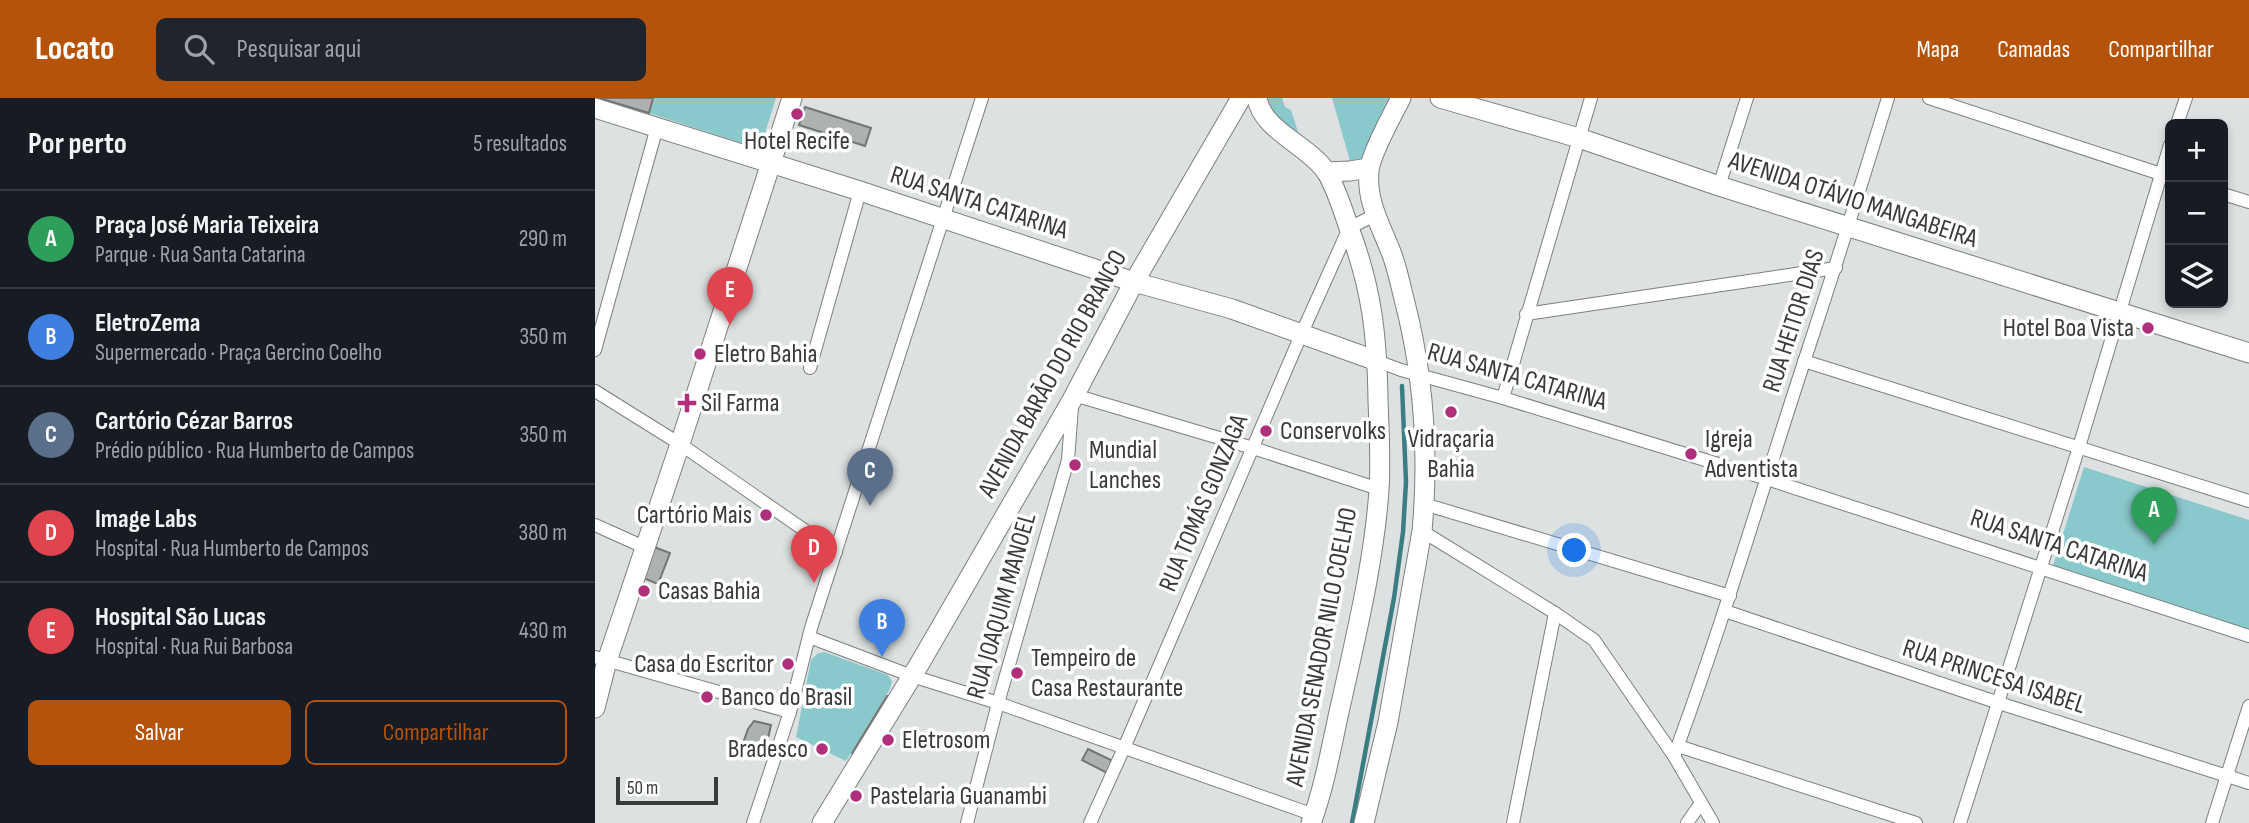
<!DOCTYPE html>
<html lang="pt">
<head>
<meta charset="utf-8">
<style>
  body { margin:0; font-family:"Sofia Sans Condensed",sans-serif; background:#20242c; color:#f1f3f6 }
  .controls { position:absolute; right:21px; top:21px; display:grid; overflow:hidden; border-radius:10px; box-shadow:0 4px 10px #0003 }
  .controls button { width:63px; height:63px; display:grid; place-items:center; padding:0; border:0; border-bottom:2px solid #363941; background:#171b24; color:#f1f3f6; font:35px sans-serif }
  .scale { position:absolute; left:21px; bottom:18px; width:102px; box-sizing:border-box; padding-left:7px; border:4px solid #393b3b; border-top:0; font-size:19px; line-height:24px; white-space:nowrap; color:#393b3b; -webkit-text-stroke:5px #fff; paint-order:stroke }
  .you { position:absolute; left:980px; top:453px; width:24px; height:24px; margin:-18px; border:5px solid #fff; border-radius:50%; background:#1a73e8; box-shadow:0 0 0 10px #1a73e833 }
  .badge { display:grid; place-items:center; width:46px; height:46px; border-radius:50%; background:#b45309; color:#fff; font-size:23px; font-weight:700 }
  .pin { position:absolute; translate:-50% -58px; filter:drop-shadow(0 2px 4px #0008) }
  .pin::after { content:''; position:absolute; top:37px; width:24px; height:21px; background:inherit; clip-path:polygon(0 0,100% 0,50% 100%) }
  .list { margin:0; padding:0; list-style:none }
  h2 { display:flex; justify-content:space-between; align-items:center; height:91px; margin:0; padding:0 28px; font-size:30px }
  h2 small { font-size:23px; font-weight:400; color:#9ea1a6 }
  .list li { display:grid; grid-template-columns:46px 1fr auto; gap:21px; align-items:center; box-sizing:border-box; height:98px; padding:0 28px; border-top:2px solid #363941 }
  .list b { display:block; font-size:26px; white-space:nowrap }
  .list p { margin:0; font-size:23px; white-space:nowrap; color:#9ea1a6 }
  .list em { font-size:23px; font-style:normal; color:#9ea1a6 }
  .actions { display:flex; gap:14px; padding:21px 28px }
  .actions a { flex:1; padding:16px 0; border:2px solid #b45309; border-radius:10px; text-align:center; font-size:24px; color:#b45309 }
  .actions .main { background:#b45309; color:#fff }
  .icon { flex:none; width:38px; height:38px; fill:none; stroke:currentColor; stroke-width:2; stroke-linecap:round; stroke-linejoin:round }
  .map { position:relative; flex:none; width:1654px; height:725px; overflow:hidden }
  header { display:flex; align-items:center; gap:42px; box-sizing:border-box; height:98px; padding:0 35px; background:#b45309; color:#fff }
  header strong { font-size:33px }
  nav { display:flex; gap:38px; margin-inline-start:auto; font-size:24px }
  .search { width:490px; height:63px; background:#20242c; display:flex; align-items:center; gap:18px; box-sizing:border-box; padding:0 24px; border-radius:10px; color:#9ea1a6; font-size:26px }
  main { display:flex }
  aside { flex:1; background:#171b24 }
  .map>svg:first-child { display:block }
</style>
</head>
<body>
<header>
<strong>Locato</strong>
<div class="search"><svg class="icon" aria-label="search" viewBox="0 0 24 24"><circle cx="10" cy="10" r="6"/><path d="M15 15l6 6"/></svg>Pesquisar aqui</div>
<nav><a>Mapa</a><a>Camadas</a><a>Compartilhar</a></nav>
</header>
<main>
<aside>
<h2>Por perto<small>5 resultados</small></h2>
<ul class="list">
<li><span class="badge" style="background:#2e9e5b">A</span><div><b>Praça José Maria Teixeira</b><p>Parque · Rua Santa Catarina</p></div><em>290 m</em></li>
<li><span class="badge" style="background:#3f7fe0">B</span><div><b>EletroZema</b><p>Supermercado · Praça Gercino Coelho</p></div><em>350 m</em></li>
<li><span class="badge" style="background:#5c6f8a">C</span><div><b>Cartório Cézar Barros</b><p>Prédio público · Rua Humberto de Campos</p></div><em>350 m</em></li>
<li><span class="badge" style="background:#e0444e">D</span><div><b>Image Labs</b><p>Hospital · Rua Humberto de Campos</p></div><em>380 m</em></li>
<li><span class="badge" style="background:#e0444e">E</span><div><b>Hospital São Lucas</b><p>Hospital · Rua Rui Barbosa</p></div><em>430 m</em></li>
</ul>
<div class="actions"><a class="main">Salvar</a><a>Compartilhar</a></div>
</aside>
<div class="map">
<svg width="1654" height="725" viewBox="0 0 1654 725">
  <rect width="100%" height="100%" fill="#dde1e2"/>
  <g fill="#8ac9cb">
    <polygon points="58,0 181,0 165,51 54,15"/>
    <polygon points="667,0 687,0 690,9 696,12 703,34 672,18"/>
    <polygon points="737,0 796,0 770,63 755,63"/>
    <polygon points="1489,369 1654,422 1654,535 1457,471"/>
    <polygon points="229,554 293,577 297,583 295,591 251,663 201,639 216,562 222,556"/>
  </g>
  <g fill="none" stroke-linecap="round" stroke-linejoin="round">
    <polyline stroke="#3b7e81" stroke-width="4.5" points="757,725 799,500 808,434 811,384 807,288"/>
  </g>
  <g fill="#adb1b1" stroke="#727676" stroke-width="2">
    <polygon points="4,0 58,0 54,15"/>
    <polygon points="210,9 276,30 270,48 204,27"/>
    <polygon points="59,449 75,455 63,486 48,480"/>
    <polygon points="292,598 297,600 263,658 257,655"/>
    <polygon points="159,623 176,627 170,654 147,648 153,631"/>
    <polygon points="493,651 518,663 512,675 487,662"/>
  </g>
  <g fill="none" stroke-linecap="round" stroke-linejoin="round">
    <g stroke="#7b7f7f" stroke-width="14">
      <g id="minor">
        <polyline points="1334,0 1575,79"/>
        <polyline points="1582,26 1591,0"/>
        <polyline points="1124,88 1152,0"/>
        <polyline points="1628,96 1654,104"/>
        <polyline points="931,216 1241,170"/>
        <polyline points="0,252 62,29"/>
        <polyline points="782,263 806,272 908,300 1172,381 1654,538"/>
        <polyline points="1209,263 1654,403"/>
        <polyline points="215,270 265,93"/>
        <polyline points="0,293 85,346 241,454"/>
        <polyline points="479,297 658,350 784,391"/>
        <polyline points="908,300 996,0"/>
        <polyline points="829,406 1135,498"/>
        <polyline points="0,427 49,449"/>
        <polyline points="827,433 960,515 999,542 1079,658 1118,725"/>
        <polyline points="1130,513 1404,605 1654,685"/>
        <polyline points="214,539 317,578 403,605 719,717"/>
        <polyline points="0,559 195,614"/>
        <polyline points="1083,648 1321,725"/>
        <path d="M 1079,658 C 1127,528 1166,395 1209,264 C 1238,176 1266,88 1293,0"/>
        <polyline points="158,725 195,614 216,530 387,0"/>
        <polyline points="372,725 403,605 473,362 477,309"/>
        <polyline points="495,725 529,650 706,237 754,130 780,117"/>
        <polyline points="918,725 960,515"/>
        <polyline points="1092,725 1106,705"/>
        <polyline points="1365,725 1484,349 1575,47"/>
        <polyline points="1617,725 1654,608"/>
      </g>
    </g>
    <g stroke="#7b7f7f" stroke-width="21">
      <g id="secondary">
        <path d="M 662,0 C 667,32 711,46 730,72 C 739,84 749,115 754,130 C 777,191 782,237 783,302 C 784,332 786,362 784,392 C 779,463 762,533 747,601 C 737,643 731,685 716,725"/>
        <polyline points="845,0 984,40 1124,88 1654,255"/>
        <polyline points="0,10 265,93 539,184 637,211 782,263"/>
        <polyline points="731,74 755,73 774,70"/>
        <polyline points="0,610 12,563 85,346 197,0"/>
        <polyline points="227,725 325,565 477,302 539,184 646,0"/>
        <path d="M 769,725 L 793,624 L 827,433 C 834,355 829,277 809,201 C 805,185 802,169 796,154 C 786,128 771,103 774,73 C 775,59 798,15 806,0"/>
      </g>
    </g>
    <use href="#minor" stroke="#fff" stroke-width="12"/>
    <use href="#secondary" stroke="#fff" stroke-width="19"/>
  </g>
  <g fill="#b02e7a" stroke="#fff" stroke-width="2.5">
    <circle cx="202" cy="16" r="7"/>
    <circle cx="1553" cy="230" r="7"/>
    <circle cx="105" cy="256" r="7"/>
    <path d="M88.5 294.5h7v7h7v7h-7v7h-7v-7h-7v-7h7z"/>
    <circle cx="856" cy="314" r="7"/>
    <circle cx="671" cy="333" r="7"/>
    <circle cx="1096" cy="356" r="7"/>
    <circle cx="480" cy="367" r="7"/>
    <circle cx="171" cy="417" r="7"/>
    <circle cx="49" cy="493" r="7"/>
    <circle cx="193" cy="566" r="7"/>
    <circle cx="422" cy="575" r="7"/>
    <circle cx="112" cy="599" r="7"/>
    <circle cx="293" cy="642" r="7"/>
    <circle cx="227" cy="651" r="7"/>
    <circle cx="261" cy="698" r="7"/>
  </g>
  <g text-anchor="middle" dominant-baseline="central" stroke-width="7" stroke-linejoin="round" paint-order="stroke">
    <g font-size="26" fill="#393b3b" stroke="#fff" text-anchor="start">
      <text x="202" y="43" text-anchor="middle">Hotel Recife</text>
      <text x="1539" y="230" text-anchor="end">Hotel Boa Vista</text>
      <text x="119" y="256">Eletro Bahia</text>
      <text x="106" y="305">Sil Farma</text>
      <text x="685" y="333">Conservolks</text>
      <text x="856" y="341" text-anchor="middle">Vidraçaria<tspan x="856" dy="30">Bahia</tspan></text>
      <text x="1110" y="341">Igreja<tspan x="1110" dy="30">Adventista</tspan></text>
      <text x="494" y="352">Mundial<tspan x="494" dy="30">Lanches</tspan></text>
      <text x="157" y="417" text-anchor="end">Cartório Mais</text>
      <text x="63" y="493">Casas Bahia</text>
      <text x="436" y="560">Tempeiro de<tspan x="436" dy="30">Casa Restaurante</tspan></text>
      <text x="179" y="566" text-anchor="end">Casa do Escritor</text>
      <text x="126" y="599">Banco do Brasil</text>
      <text x="307" y="642">Eletrosom</text>
      <text x="213" y="651" text-anchor="end">Bradesco</text>
      <text x="275" y="698">Pastelaria Guanambi</text>
    </g>
    <g font-size="26" fill="#393b3b" stroke="#fff">
      <text transform="translate(1258 102) rotate(18)">AVENIDA OTÁVIO MANGABEIRA</text>
      <text transform="translate(384 105) rotate(18)">RUA SANTA CATARINA</text>
      <text transform="translate(1199 223) rotate(-72)">RUA HEITOR DIAS</text>
      <text transform="translate(458 276) rotate(-61)">AVENIDA BARÃO DO RIO BRANCO</text>
      <text transform="translate(922 279) rotate(16)">RUA SANTA CATARINA</text>
      <text transform="translate(609 405) rotate(-67)">RUA TOMÁS GONZAGA</text>
      <text transform="translate(1464 448) rotate(18)">RUA SANTA CATARINA</text>
      <text transform="translate(407 508) rotate(-74)">RUA JOAQUIM MANOEL</text>
      <text transform="translate(727 549) rotate(-79)">AVENIDA SENADOR NILO COELHO</text>
      <text transform="translate(1399 579) rotate(18)">RUA PRINCESA ISABEL</text>
    </g>
  </g>
</svg>
<div class="controls">
<button>+</button>
<button>−</button>
<button><svg class="icon" aria-label="layers" viewBox="0 0 24 24"><path d="M12 4l9 5-9 5-9-5zM3 14l9 5 9-5"/></svg></button>
</div>
<div class="scale">50 m</div>
<div class="you"></div>
<div class="pin badge" style="left:1559px;top:447px;background:#2e9e5b">A</div>
<div class="pin badge" style="left:287px;top:559px;background:#3f7fe0">B</div>
<div class="pin badge" style="left:275px;top:408px;background:#5c6f8a">C</div>
<div class="pin badge" style="left:219px;top:485px;background:#e0444e">D</div>
<div class="pin badge" style="left:135px;top:227px;background:#e0444e">E</div>
</div>
</main>
</body>
</html>
